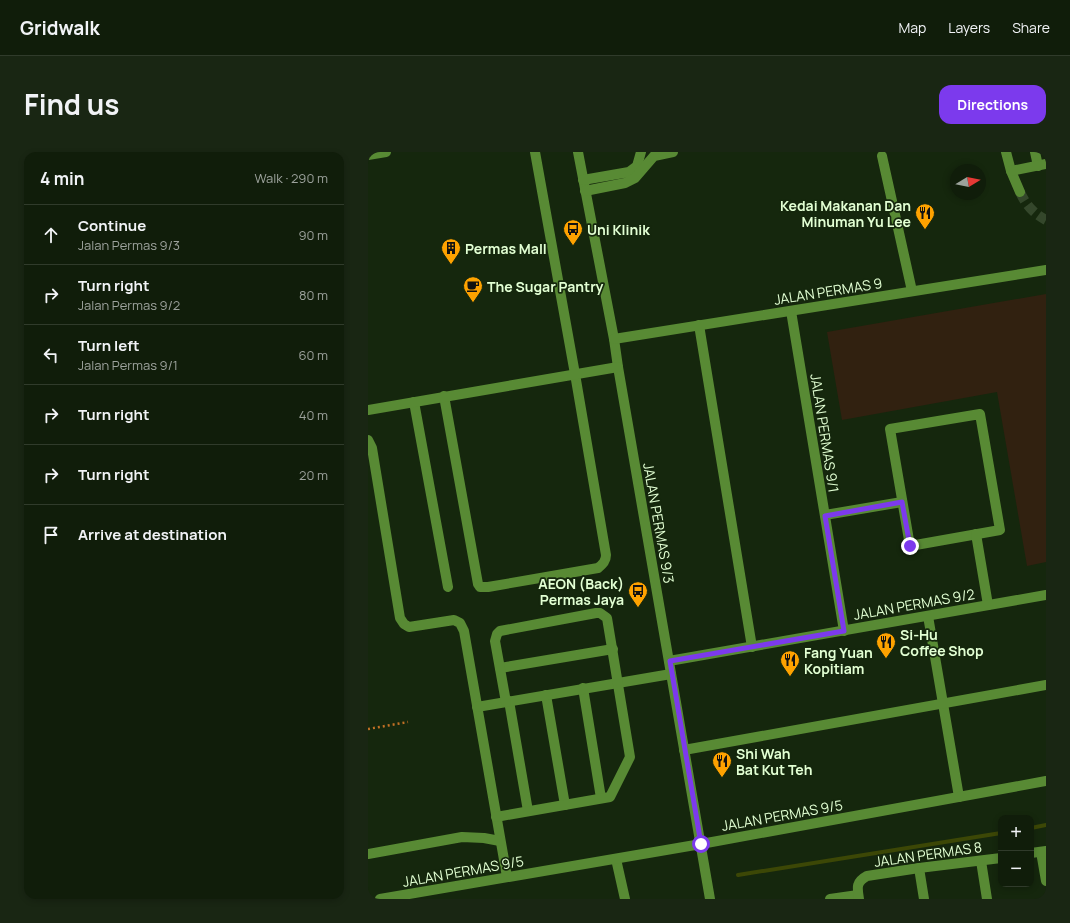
<!DOCTYPE html>
<html lang="en">
<head>
<meta charset="utf-8">
<style>
  body { margin:0; font-family:Manrope,sans-serif; background:#192613; color:#f1f3f6 }
  .controls { position:absolute; right:12px; bottom:12px; display:grid; overflow:hidden; border-radius:8px; box-shadow:0 2px 6px #0003 }
  .controls button { width:36px; height:36px; display:grid; place-items:center; padding:0; border:0; border-bottom:1px solid #303b2b; background:#101d0a; color:#f1f3f6; font:20px sans-serif }
  .compass { position:absolute; left:582px; top:12px; width:36px; height:36px; border-radius:50%; background:#101d0a; box-shadow:0 2px 6px #0003; rotate:80deg }
  .stop { position:absolute; width:12px; height:12px; margin:-9px; border:3px solid #7c3aed; border-radius:50%; background:#fff }
  .stop.end { background:#7c3aed; border-color:#fff; box-shadow:0 1px 4px #0008 }
  .list { margin:0; padding:0; list-style:none }
  h2 { display:flex; justify-content:space-between; align-items:center; height:52px; margin:0; padding:0 16px; font-size:17px }
  h2 small { font-size:13px; font-weight:400; color:#9ca29c }
  .list li { display:grid; grid-template-columns:26px 1fr auto; gap:12px; align-items:center; box-sizing:border-box; height:60px; padding:0 16px; border-top:1px solid #303b2b }
  .list b { display:block; font-size:15px; white-space:nowrap }
  .list p { margin:0; font-size:13px; white-space:nowrap; color:#9ca29c }
  .list em { font-size:13px; font-style:normal; color:#9ca29c }
  .icon { flex:none; width:22px; height:22px; fill:none; stroke:currentColor; stroke-width:2; stroke-linecap:round; stroke-linejoin:round }
  .map { position:relative; flex:none; width:678px; height:747px; overflow:hidden; border-radius:12px }
  header { display:flex; align-items:center; gap:24px; box-sizing:border-box; height:56px; padding:0 20px; background:#101d0a; border-bottom:1px solid #303b2b }
  header strong { font-size:19px }
  nav { display:flex; gap:22px; margin-inline-start:auto; font-size:14px }
  .intro { display:flex; align-items:center; justify-content:space-between; box-sizing:border-box; height:96px; padding:0 24px }
  h1 { margin:0; font-size:28px }
  .button { padding:10px 18px; border-radius:12px; background:#7c3aed; color:#fff; font-size:14px; font-weight:700 }
  main { display:flex; gap:24px; padding:0 24px }
  aside { flex:1; background:#101d0a; border-radius:12px; box-shadow:0 2px 6px #0003 }
  .map>svg:first-child { display:block }
</style>
</head>
<body>
<header>
<strong>Gridwalk</strong>
<nav><a>Map</a><a>Layers</a><a>Share</a></nav>
</header>
<div class="intro"><h1>Find us</h1><a class="button">Directions</a></div>
<main>
<aside>
<h2>4 min<small>Walk · 290 m</small></h2>
<ul class="list">
<li><svg class="icon" aria-label="ahead" viewBox="0 0 24 24"><path d="M12 20V5M6 11l6-6 6 6"/></svg><div><b>Continue</b><p>Jalan Permas 9/3</p></div><em>90 m</em></li>
<li><svg class="icon" aria-label="right" viewBox="0 0 24 24"><path d="M7 20v-9h11M14 6l5 5-5 5"/></svg><div><b>Turn right</b><p>Jalan Permas 9/2</p></div><em>80 m</em></li>
<li><svg class="icon" aria-label="left" viewBox="0 0 24 24"><path d="M17 20v-9H6M10 6l-5 5 5 5"/></svg><div><b>Turn left</b><p>Jalan Permas 9/1</p></div><em>60 m</em></li>
<li><svg class="icon" aria-label="right" viewBox="0 0 24 24"><path d="M7 20v-9h11M14 6l5 5-5 5"/></svg><div><b>Turn right</b></div><em>40 m</em></li>
<li><svg class="icon" aria-label="right" viewBox="0 0 24 24"><path d="M7 20v-9h11M14 6l5 5-5 5"/></svg><div><b>Turn right</b></div><em>20 m</em></li>
<li><svg class="icon" aria-label="arrive" viewBox="0 0 24 24"><path d="M6 21V4h12l-3 4 3 4H6"/></svg><div><b>Arrive at destination</b></div></li>
</ul>
</aside>
<div class="map">
<svg width="678" height="747" viewBox="0 0 678 747">
  <rect width="100%" height="100%" fill="#15270d"/>
  <polygon fill="#312110" points="678,142 678,410 659,414 629,240 474,268 459,180"/>
  <g fill="none" stroke-linecap="round" stroke-linejoin="round">
    <g stroke="#3c4706" stroke-width="4">
      <polyline points="663,676 678,673"/>
      <polyline points="370,723 633,681"/>
    </g>
    <path stroke="#34472b" stroke-width="10" stroke-dasharray="10 5" stroke-linecap="butt" d="M 652,40 C 658,53 665,61 678,68"/>
    <polyline stroke="#c17025" stroke-width="2.5" stroke-dasharray="2 3" stroke-linecap="butt" points="0,577 40,570"/>
    <g stroke="#588a34" stroke-width="10">
      <polyline points="210,0 246,187 250,215 342,747"/>
      <polyline points="638,0 643,19 652,40"/>
      <polyline points="667,0 670,14"/>
      <polyline points="0,3 18,0"/>
      <polyline points="514,4 544,139"/>
      <polyline points="643,19 678,12"/>
      <polyline points="215,28 261,20 269,14 273,0"/>
      <polyline points="217,39 257,31 267,26 286,4 305,0"/>
      <polyline points="423,159 476,479"/>
      <polyline points="331,173 384,495"/>
      <polyline points="246,187 678,118"/>
      <path d="M 76,244 L 110,432 L 112,435 L 120,435 L 230,416 C 235,412 238,409 238,403 L 207,222 L 167,0"/>
      <polyline points="46,250 80,435"/>
      <polyline points="0,258 250,215"/>
      <polygon points="612,262 632,378 542,394 522,277"/>
      <polyline points="0,288 4,296 32,466 36,472 41,475 86,468 92,471 96,479 139,725"/>
      <polyline points="457,363 534,350"/>
      <polyline points="608,382 620,453"/>
      <polyline points="560,464 591,645"/>
      <polyline points="301,509 678,443"/>
      <polyline points="132,516 245,497"/>
      <polyline points="215,536 233,646"/>
      <polyline points="178,543 197,653"/>
      <polyline points="141,549 160,659"/>
      <polyline points="109,555 303,522"/>
      <polyline points="316,598 678,533"/>
      <polyline points="128,665 242,645 262,605 239,466 232,461 228,461 132,479 129,482 127,489 138,550"/>
      <polyline points="673,700 678,729"/>
      <polyline points="663,701 678,699"/>
      <polyline points="0,702 94,685 116,686 132,689"/>
      <polyline points="248,707 257,747"/>
      <polyline points="613,709 619,747"/>
      <polyline points="551,716 556,747"/>
      <polyline points="12,747 333,692 678,629"/>
      <polyline points="462,747 490,743"/>
      <path d="M 491,747 C 489,735 488,730 499,724 L 551,716 L 633,706"/>
    </g>
  </g>
  <g fill="none" stroke-linecap="round" stroke-linejoin="round">
    <polyline stroke="#7c3aed" stroke-width="5" points="333,692 302,509 476,479 457,364 534,350 542,394"/>
  </g>
  <defs>
    <g id="restaurant-pin" transform="scale(1)"><path d="M0 17L-7.5 6A9.5 9.5 0 1 1 7.5 6Z" fill="#fea200" stroke="#15270d"/><path d="M-5-6h1v4h1v-4h1v4h1v-4h1v5L-1.5 .5V6h-2V.5L-5-1ZM5-6V6H3V1.5H1.5Q1.5-4 5-6Z" fill="#111"/></g>
    <g id="bus-pin" transform="scale(1)"><path d="M0 17L-7.5 6A9.5 9.5 0 1 1 7.5 6Z" fill="#fea200" stroke="#15270d"/><path d="M-5-6H5V4H4V6H2V4H-2V6H-4V4H-5ZM-3.5-4V0h7V-4ZM-3.5 1.2v1.5H-2V1.2ZM2 1.2v1.5H3.5V1.2Z" fill="#111"/></g>
    <g id="building-pin" transform="scale(1)"><path d="M0 17L-7.5 6A9.5 9.5 0 1 1 7.5 6Z" fill="#fea200" stroke="#15270d"/><path d="M-4-6H4V6H1V3H-1V6H-4ZM-2.5-4.3h1.7v1.8h-1.7ZM.8-4.3h1.7v1.8H.8ZM-2.5-1h1.7V.8h-1.7ZM.8-1h1.7V.8H.8Z" fill="#111"/></g>
    <g id="cafe-pin" transform="scale(1)"><path d="M0 17L-7.5 6A9.5 9.5 0 1 1 7.5 6Z" fill="#fea200" stroke="#15270d"/><path d="M-5.5-4.5H6V0H3Q3 3.5 0 3.5H-2.5Q-5.5 3.5-5.5 0ZM3-3.2v2h1.7v-2ZM-6 4.5H4V6H-6Z" fill="#111"/></g>
  </defs>
  <g fill-rule="evenodd">
    <use href="#restaurant-pin" x="557" y="61"/>
    <use href="#bus-pin" x="205" y="77"/>
    <use href="#building-pin" x="83" y="96"/>
    <use href="#cafe-pin" x="105" y="134"/>
    <use href="#bus-pin" x="270" y="439"/>
    <use href="#restaurant-pin" x="518" y="490"/>
    <use href="#restaurant-pin" x="422" y="508"/>
    <use href="#restaurant-pin" x="354" y="609"/>
  </g>
  <g text-anchor="middle" dominant-baseline="central" stroke-width="3.5" stroke-linejoin="round" paint-order="stroke">
    <g font-size="14" font-weight="bold" fill="#e2ffd3" stroke="#15270d" text-anchor="start">
      <text x="543" y="53" text-anchor="end">Kedai Makanan Dan<tspan x="543" dy="16">Minuman Yu Lee</tspan></text>
      <text x="219" y="77">Uni Klinik</text>
      <text x="97" y="96">Permas Mall</text>
      <text x="119" y="134">The Sugar Pantry</text>
      <text x="256" y="431" text-anchor="end">AEON (Back)<tspan x="256" dy="16">Permas Jaya</tspan></text>
      <text x="532" y="482">Si-Hu<tspan x="532" dy="16">Coffee Shop</tspan></text>
      <text x="436" y="500">Fang Yuan<tspan x="436" dy="16">Kopitiam</tspan></text>
      <text x="368" y="601">Shi Wah<tspan x="368" dy="16">Bat Kut Teh</tspan></text>
    </g>
    <g font-size="14" fill="#e2ffd3" stroke="#15270d">
      <text transform="translate(460 139) rotate(-9)">JALAN PERMAS 9</text>
      <text transform="translate(457 281) rotate(81)">JALAN PERMAS 9/1</text>
      <text transform="translate(291 371) rotate(80)">JALAN PERMAS 9/3</text>
      <text transform="translate(546 452) rotate(-10)">JALAN PERMAS 9/2</text>
      <text transform="translate(414 663) rotate(-10)">JALAN PERMAS 9/5</text>
      <text transform="translate(560 702) rotate(-8)">JALAN PERMAS 8</text>
      <text transform="translate(95 719) rotate(-10)">JALAN PERMAS 9/5</text>
    </g>
  </g>
</svg>
<div class="controls">
<button>+</button>
<button>−</button>
</div>
<svg class="compass" viewBox="-18 -18 36 36"><path d="M0-13l5 13h-10z" fill="#e53935"/><path d="M0 13l5-13h-10z" fill="#9ca29c"/></svg>
<div class="stop" style="left:333px;top:692px"></div>
<div class="stop end" style="left:542px;top:394px"></div>
</div>
</main>
</body>
</html>
